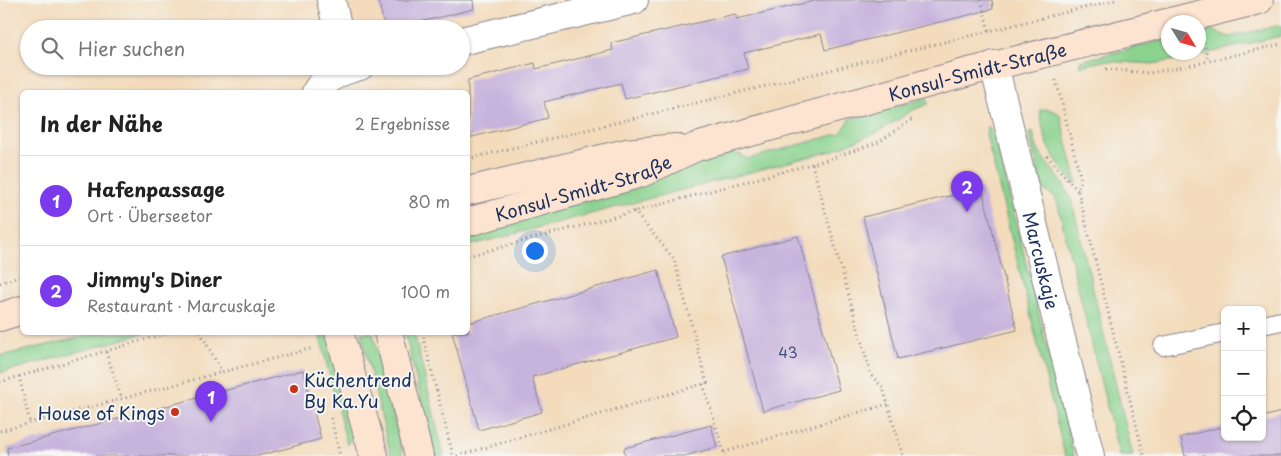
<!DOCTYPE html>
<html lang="de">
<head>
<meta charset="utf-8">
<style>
  body { margin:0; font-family:"Playpen Sans",sans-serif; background:#f6f6f6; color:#222 }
  .controls { position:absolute; right:15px; bottom:15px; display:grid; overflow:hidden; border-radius:8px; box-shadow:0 1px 4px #0004 }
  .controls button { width:45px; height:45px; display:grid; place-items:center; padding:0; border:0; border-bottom:1px solid #e0e0e0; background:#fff; color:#222; font:25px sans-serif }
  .compass { position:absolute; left:1161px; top:15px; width:45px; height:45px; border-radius:50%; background:#fff; box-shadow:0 1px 4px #0004; rotate:127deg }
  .you { position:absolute; left:534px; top:250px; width:18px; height:18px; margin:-12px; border:4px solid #fff; border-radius:50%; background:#1a73e8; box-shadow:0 0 0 8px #1a73e833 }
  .badge { display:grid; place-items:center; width:32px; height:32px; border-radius:50%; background:#7c3aed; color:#fff; font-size:16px; font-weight:700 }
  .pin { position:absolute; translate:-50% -41px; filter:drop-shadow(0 1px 2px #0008) }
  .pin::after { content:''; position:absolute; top:26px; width:18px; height:15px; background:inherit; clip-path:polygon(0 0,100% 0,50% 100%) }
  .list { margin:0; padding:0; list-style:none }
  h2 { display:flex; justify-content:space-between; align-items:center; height:65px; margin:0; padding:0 20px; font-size:21px }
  h2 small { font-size:16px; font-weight:400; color:#767676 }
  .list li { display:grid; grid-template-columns:32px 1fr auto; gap:15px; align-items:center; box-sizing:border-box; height:90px; padding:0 20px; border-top:1px solid #e0e0e0 }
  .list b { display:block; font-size:19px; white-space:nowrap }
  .list p { margin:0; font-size:16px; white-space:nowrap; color:#767676 }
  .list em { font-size:16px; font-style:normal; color:#767676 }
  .icon { flex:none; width:28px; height:28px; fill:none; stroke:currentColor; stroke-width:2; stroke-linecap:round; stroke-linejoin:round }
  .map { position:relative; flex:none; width:1281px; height:456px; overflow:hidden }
  .search { position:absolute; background:#fff; box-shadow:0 1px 4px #0004; left:20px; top:20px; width:450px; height:55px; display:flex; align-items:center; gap:12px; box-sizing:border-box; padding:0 18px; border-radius:28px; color:#767676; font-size:19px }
  .panel { position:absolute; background:#fff; box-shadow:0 1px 4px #0004; left:20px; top:90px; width:450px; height:245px; border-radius:8px }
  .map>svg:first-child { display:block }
</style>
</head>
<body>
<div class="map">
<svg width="1281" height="456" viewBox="0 0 1281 456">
  <rect width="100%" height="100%" fill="#f6f6f2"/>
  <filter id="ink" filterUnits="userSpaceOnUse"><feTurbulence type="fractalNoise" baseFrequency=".02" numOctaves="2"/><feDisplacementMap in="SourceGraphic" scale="10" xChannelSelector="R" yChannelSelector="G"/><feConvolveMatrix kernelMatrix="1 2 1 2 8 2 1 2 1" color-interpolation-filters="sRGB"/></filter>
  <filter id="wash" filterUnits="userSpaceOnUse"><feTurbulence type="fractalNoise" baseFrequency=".0096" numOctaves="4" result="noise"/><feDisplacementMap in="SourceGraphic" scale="20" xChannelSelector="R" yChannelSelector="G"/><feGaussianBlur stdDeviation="1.12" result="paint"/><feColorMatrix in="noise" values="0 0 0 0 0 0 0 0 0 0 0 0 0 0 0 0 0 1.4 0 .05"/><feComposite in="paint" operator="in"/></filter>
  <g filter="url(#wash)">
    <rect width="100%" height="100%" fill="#f3dbbb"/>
    <g fill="#8ad28d" stroke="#528076">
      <polygon points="1281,25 1281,36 1192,57 1153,64 1104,61 1081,66 1080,61 1168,39 1168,52 1198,52 1199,32 1209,29 1229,37"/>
      <polygon points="927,98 928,104 915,109 878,132 831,151 468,246 468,235 734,151 748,159 841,133 851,118"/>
      <path d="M 1048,109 L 1055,111 L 1060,115 L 1077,183 L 1075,184 C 1054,159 1043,144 1040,110 Z"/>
      <polygon points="987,126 989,127 996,142 1074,456 1065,456 986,134"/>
      <path d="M 1033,132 C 1036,153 1046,161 1058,177 C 1064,184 1068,193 1072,202 L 1133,456 L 1119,456 L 1057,201 L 1054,196 L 1042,189 L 1029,133 Z"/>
      <polygon points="99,333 146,333 0,373 0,356"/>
      <polygon points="319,333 328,333 354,435 347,445"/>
      <polygon points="361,333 373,333 403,456 391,456"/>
      <polygon points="405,333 414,333 444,456 435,456"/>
    </g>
    <g id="blocks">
      <g fill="#c7b4dd">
        <polygon points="378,0 473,0 474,9 391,29 385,29"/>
        <polygon points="818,0 992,0 993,9 825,50 821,34 744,53 748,69 625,99 621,83 544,102 548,118 468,138 468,80 535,63 536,69 613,50 611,43 735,14 737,19"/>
        <polygon points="982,188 1017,330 898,359 863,217"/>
        <polygon points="798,236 839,390 763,411 721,257"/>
        <polygon points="658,270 676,337 532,377 542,412 479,430 452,332 468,332 468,323"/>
        <polygon points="303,370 321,439 258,456 8,456 7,448"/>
        <polygon points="1281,412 1281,456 1185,456 1181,437 1225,426 1225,437 1262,437 1262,417"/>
        <polygon points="711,425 717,447 685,456 625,456 624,448"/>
      </g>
    </g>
  </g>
  <g filter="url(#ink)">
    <use href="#blocks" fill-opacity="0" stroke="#87858c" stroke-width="1"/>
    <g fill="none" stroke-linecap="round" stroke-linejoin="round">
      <g stroke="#87858c" stroke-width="20">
        <g id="lane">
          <polyline points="1262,325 1281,321"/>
          <polyline points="1163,346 1225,333"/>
        </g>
      </g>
      <g stroke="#87858c" stroke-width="30">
        <g id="street">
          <polyline points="331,0 338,29"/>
          <polyline points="461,41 634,0"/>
          <path id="s1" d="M 994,65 L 1090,456"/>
          <path d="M 316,92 C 323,78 344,70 360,66"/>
        </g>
      </g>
      <g stroke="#87858c" stroke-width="30">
        <g id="secondary">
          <polyline points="468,191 626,153 676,148"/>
          <path id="s2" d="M 468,222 L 641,173 L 696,147 L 969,72 L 1259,0"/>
          <polyline points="0,317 22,310"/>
          <polyline points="339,332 374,456"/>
          <polyline points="388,332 419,456"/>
        </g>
      </g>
      <g stroke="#87858c" stroke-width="3" stroke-dasharray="1 4" stroke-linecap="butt">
        <polyline points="981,0 989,31"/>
        <polyline points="1204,42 1208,61"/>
        <polyline points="1106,69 1149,73 1188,66 1281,44"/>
        <polyline points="1056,80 1081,180 1078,191 1144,456"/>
        <polyline points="1047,156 1078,191"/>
        <polyline points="468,159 1116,0"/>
        <polyline points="812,164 871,375 883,388 903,456"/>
        <polyline points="634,211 674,259 707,383 703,384 725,456"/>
        <polyline points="468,256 830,159 879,142 914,118"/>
        <polyline points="0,283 22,275"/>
        <polyline points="200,332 222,372"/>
        <polyline points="422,332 453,456"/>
        <polyline points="106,352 122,399"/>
        <polyline points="19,376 30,423"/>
        <polyline points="0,382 171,332"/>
        <polyline points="331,418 340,456"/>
        <polyline points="0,431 313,348"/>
        <polyline points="724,452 888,404"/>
        <polyline points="457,456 703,384"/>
      </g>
      <use href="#lane" stroke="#fff" stroke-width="18"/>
      <use href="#street" stroke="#fff" stroke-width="28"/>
      <use href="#secondary" stroke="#fde4d1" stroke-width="28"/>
    </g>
  </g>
  <g fill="#c8321e" stroke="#f6f6f2" stroke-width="2">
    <circle cx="294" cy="389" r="5"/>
    <circle cx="175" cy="412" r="5"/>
  </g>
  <g text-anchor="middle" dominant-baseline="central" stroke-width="4" stroke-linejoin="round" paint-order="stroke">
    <g font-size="15" fill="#46507e">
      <text x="788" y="351">43</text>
    </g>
    <g font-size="18" fill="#1b2f5e" stroke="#f6f6f2">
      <text stroke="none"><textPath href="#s2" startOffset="532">Konsul-Smidt-Straße</textPath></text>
      <text stroke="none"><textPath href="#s2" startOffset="120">Konsul-Smidt-Straße</textPath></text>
      <text stroke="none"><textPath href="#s1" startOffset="201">Marcuskaje</textPath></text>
    </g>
    <g font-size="18" fill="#1b2f5e" stroke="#f6f6f2" text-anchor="start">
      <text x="304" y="379">Küchentrend<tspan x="304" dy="21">By Ka.Yu</tspan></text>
      <text x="165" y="412" text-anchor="end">House of Kings</text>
    </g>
  </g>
</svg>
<div class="controls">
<button>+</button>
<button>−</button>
<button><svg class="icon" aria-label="locate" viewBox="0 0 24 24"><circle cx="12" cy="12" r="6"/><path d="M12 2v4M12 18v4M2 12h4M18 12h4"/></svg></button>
</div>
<svg class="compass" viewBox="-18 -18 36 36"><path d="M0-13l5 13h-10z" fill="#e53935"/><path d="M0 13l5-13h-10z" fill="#767676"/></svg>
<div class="you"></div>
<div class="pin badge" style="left:211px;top:422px">1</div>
<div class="pin badge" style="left:967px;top:212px">2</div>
<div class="search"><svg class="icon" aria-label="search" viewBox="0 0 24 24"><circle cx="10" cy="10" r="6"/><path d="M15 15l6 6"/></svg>Hier suchen</div>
<section class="panel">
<h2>In der Nähe<small>2 Ergebnisse</small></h2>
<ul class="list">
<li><span class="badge">1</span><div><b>Hafenpassage</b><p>Ort · Überseetor</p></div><em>80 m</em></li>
<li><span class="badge">2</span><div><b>Jimmy's Diner</b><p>Restaurant · Marcuskaje</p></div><em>100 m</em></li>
</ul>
</section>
</div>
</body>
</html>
